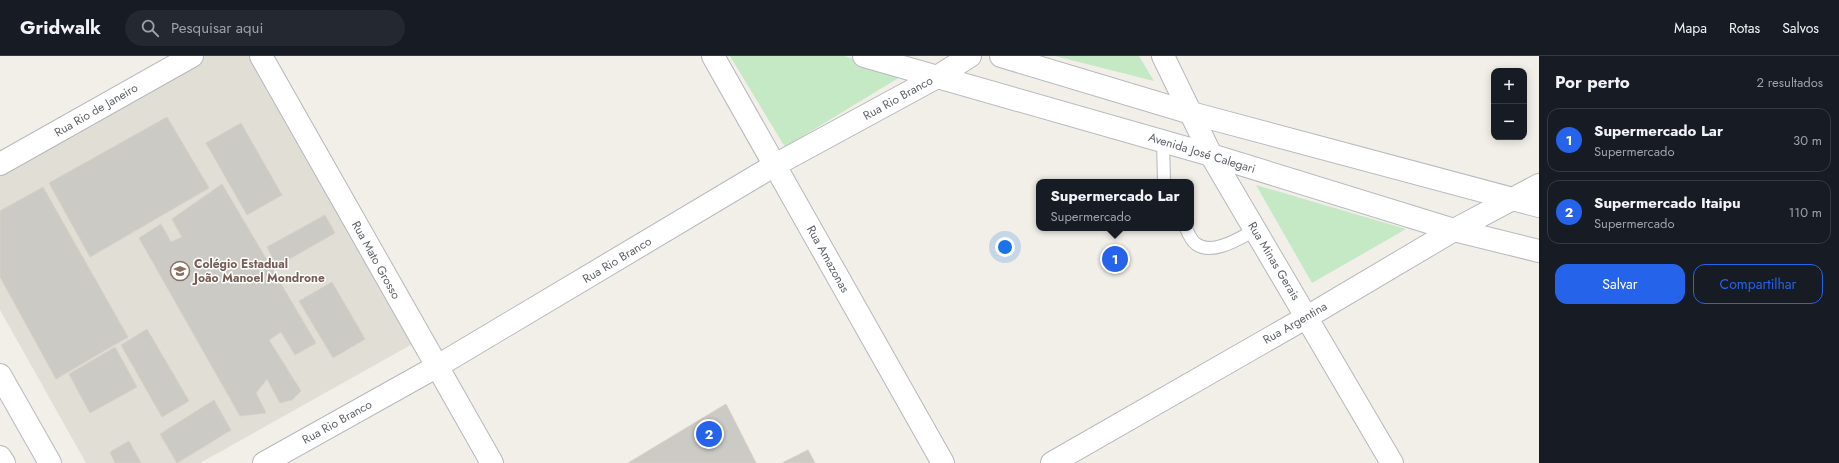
<!DOCTYPE html>
<html lang="pt">
<head>
<meta charset="utf-8">
<style>
  body { margin:0; font-family:Jost,sans-serif; background:#242831; color:#f1f3f6 }
  .controls { position:absolute; right:12px; top:12px; display:grid; overflow:hidden; border-radius:8px; box-shadow:0 2px 10px #0003 }
  .controls button { width:36px; height:36px; display:grid; place-items:center; padding:0; border:0; border-bottom:1px solid #363941; background:#171b24; color:#f1f3f6; font:20px sans-serif }
  .you { position:absolute; left:1005px; top:191px; width:14px; height:14px; margin:-10px; border:3px solid #fff; border-radius:50%; background:#1a73e8; box-shadow:0 0 0 6px #1a73e833 }
  .badge { display:grid; place-items:center; width:26px; height:26px; border-radius:50%; background:#2563eb; color:#fff; font-size:13px; font-weight:700 }
  .pin { position:absolute; translate:-50% -50%; border:2px solid #fff; box-shadow:0 1px 4px #0006 }
  .popup { position:absolute; left:1036px; top:123px; width:158px; height:52px; box-sizing:border-box; display:grid; place-content:center; border-radius:8px; background:#171b24; filter:drop-shadow(0 1px 3px #0005); font-size:13px; white-space:nowrap; color:#9ea1a6 }
  .popup b { font-size:15px; color:#f1f3f6 }
  .popup::after { content:''; position:absolute; left:50%; top:100%; margin-left:-8px; border:8px solid transparent; border-top-color:#171b24 }
  .list { margin:0; padding:0; list-style:none }
  h2 { display:flex; justify-content:space-between; align-items:center; height:52px; margin:0; padding:0 16px; font-size:17px }
  h2 small { font-size:13px; font-weight:400; color:#9ea1a6 }
  .list li { display:grid; grid-template-columns:26px 1fr auto; gap:12px; align-items:center; box-sizing:border-box; height:64px; margin:0 8px 8px; padding:0 8px; border:1px solid #363941; border-radius:12px }
  .list b { display:block; font-size:15px; white-space:nowrap }
  .list p { margin:0; font-size:13px; white-space:nowrap; color:#9ea1a6 }
  .list em { font-size:13px; font-style:normal; color:#9ea1a6 }
  .actions { display:flex; gap:8px; padding:12px 16px }
  .actions a { flex:1; padding:9px 0; border:1px solid #2563eb; border-radius:12px; text-align:center; font-size:14px; color:#2563eb }
  .actions .main { background:#2563eb; color:#fff }
  .icon { flex:none; width:22px; height:22px; fill:none; stroke:currentColor; stroke-width:2; stroke-linecap:round; stroke-linejoin:round }
  .map { position:relative; flex:none; width:1539px; height:407px; overflow:hidden }
  header { display:flex; align-items:center; gap:24px; box-sizing:border-box; height:56px; padding:0 20px; background:#171b24; border-bottom:1px solid #363941 }
  header strong { font-size:19px }
  nav { display:flex; gap:22px; margin-inline-start:auto; font-size:14px }
  .search { width:280px; height:36px; background:#242831; display:flex; align-items:center; gap:10px; box-sizing:border-box; padding:0 14px; border-radius:22px; color:#9ea1a6; font-size:15px }
  main { display:flex }
  aside { flex:1; background:#171b24 }
  .map>svg:first-child { display:block }
</style>
</head>
<body>
<header>
<strong>Gridwalk</strong>
<div class="search"><svg class="icon" aria-label="search" viewBox="0 0 24 24"><circle cx="10" cy="10" r="6"/><path d="M15 15l6 6"/></svg>Pesquisar aqui</div>
<nav><a>Mapa</a><a>Rotas</a><a>Salvos</a></nav>
</header>
<main>
<div class="map">
<svg width="1539" height="407" viewBox="0 0 1539 407">
  <rect width="100%" height="100%" fill="#f1efe8"/>
  <polygon fill="#e1ded6" points="204,0 257,0 416,286 200,407 86,407 0,254 0,114"/>
  <g fill="#c5e8c5">
    <polygon points="730,0 844,0 905,18 785,91"/>
    <polygon points="1055,0 1139,0 1154,25"/>
    <polygon points="1256,129 1406,173 1312,227"/>
  </g>
  <g fill="#cccac5" stroke="#d6d1c6">
    <polygon points="167,61 209,132 90,201 49,127"/>
    <polygon points="241,67 282,139 247,159 206,87"/>
    <polygon points="222,128 316,287 295,299 281,276 269,284 301,335 292,344 280,347 267,323 256,337 266,357 240,360 139,182 161,168 171,186 182,181 172,163"/>
    <polygon points="43,131 128,281 56,323 0,221 0,155"/>
    <polygon points="325,159 335,177 277,210 267,191"/>
    <polygon points="332,226 365,283 333,302 299,245"/>
    <polygon points="147,273 189,345 162,361 121,289"/>
    <polygon points="115,291 137,331 90,357 69,318"/>
    <polygon points="214,344 231,374 177,407 160,378"/>
    <polygon points="726,348 756,407 628,407"/>
    <polygon points="129,385 141,407 115,407 110,396"/>
    <polygon points="808,394 815,407 782,407"/>
  </g>
  <g fill="none" stroke-linecap="round" stroke-linejoin="round">
    <g stroke="#b5b8bc" stroke-width="14">
      <g id="lane">
        <polyline points="1163,85 1164,126"/>
        <path d="M 1186,172 C 1188,177 1192,185 1196,188 C 1213,200 1240,182 1255,174"/>
      </g>
    </g>
    <g stroke="#b5b8bc" stroke-width="24">
      <g id="street">
        <polyline points="261,0 492,407"/>
        <polyline points="713,0 943,407"/>
        <polyline points="1163,0 1211,99 1392,407"/>
        <polyline points="0,108 192,0"/>
        <polyline points="264,407 436,311 775,109 937,21 970,0"/>
      </g>
    </g>
    <g stroke="#b6babf" stroke-width="24">
      <g id="secondary">
        <polyline points="864,0 1211,99 1454,174 1539,195"/>
        <polyline points="1001,0 1191,57 1539,150"/>
        <polyline points="0,319 50,407"/>
        <polyline points="0,401 4,407"/>
        <polyline points="1052,407 1307,261 1454,174 1539,129"/>
      </g>
    </g>
    <use href="#lane" stroke="#fff" stroke-width="12"/>
    <use href="#street" stroke="#fff" stroke-width="22"/>
    <use href="#secondary" stroke="#fff" stroke-width="22"/>
  </g>
  <defs>
    <g id="school-ring" transform="scale(1)"><circle r="9.5" fill="#fff" stroke="#8d6e63" stroke-width="1.5"/><path d="M0-5L7-2L0 1L-7-2ZM-4 1L0 2.5L4 1V4Q0 6-4 4Z" fill="#8d6e63"/></g>
  </defs>
  <g fill-rule="evenodd">
    <use href="#school-ring" x="180" y="215"/>
  </g>
  <g text-anchor="middle" dominant-baseline="central" stroke-width="3" stroke-linejoin="round" paint-order="stroke">
    <g font-size="12" fill="#5f6368" stroke="#fff">
      <text transform="translate(898 42) rotate(-29)">Rua Rio Branco</text>
      <text transform="translate(96 54) rotate(-30)">Rua Rio de Janeiro</text>
      <text transform="translate(1202 97) rotate(17)">Avenida José Calegari</text>
      <text transform="translate(828 203) rotate(61)">Rua Amazonas</text>
      <text transform="translate(376 204) rotate(61)">Rua Mato Grosso</text>
      <text transform="translate(617 204) rotate(-31)">Rua Rio Branco</text>
      <text transform="translate(1274 205) rotate(59)">Rua Minas Gerais</text>
      <text transform="translate(1295 267) rotate(-30)">Rua Argentina</text>
      <text transform="translate(337 366) rotate(-29)">Rua Rio Branco</text>
    </g>
    <g font-size="12" font-weight="bold" fill="#785e54" stroke="#fff" text-anchor="start">
      <text x="194" y="208">Colégio Estadual<tspan x="194" dy="14">João Manoel Mondrone</tspan></text>
    </g>
  </g>
</svg>
<div class="controls">
<button>+</button>
<button>−</button>
</div>
<div class="you"></div>
<div class="pin badge" style="left:1115px;top:203px">1</div>
<div class="popup"><b>Supermercado Lar</b>Supermercado</div>
<div class="pin badge" style="left:709px;top:378px">2</div>
</div>
<aside>
<h2>Por perto<small>2 resultados</small></h2>
<ul class="list">
<li><span class="badge">1</span><div><b>Supermercado Lar</b><p>Supermercado</p></div><em>30 m</em></li>
<li><span class="badge">2</span><div><b>Supermercado Itaipu</b><p>Supermercado</p></div><em>110 m</em></li>
</ul>
<div class="actions"><a class="main">Salvar</a><a>Compartilhar</a></div>
</aside>
</main>
</body>
</html>
